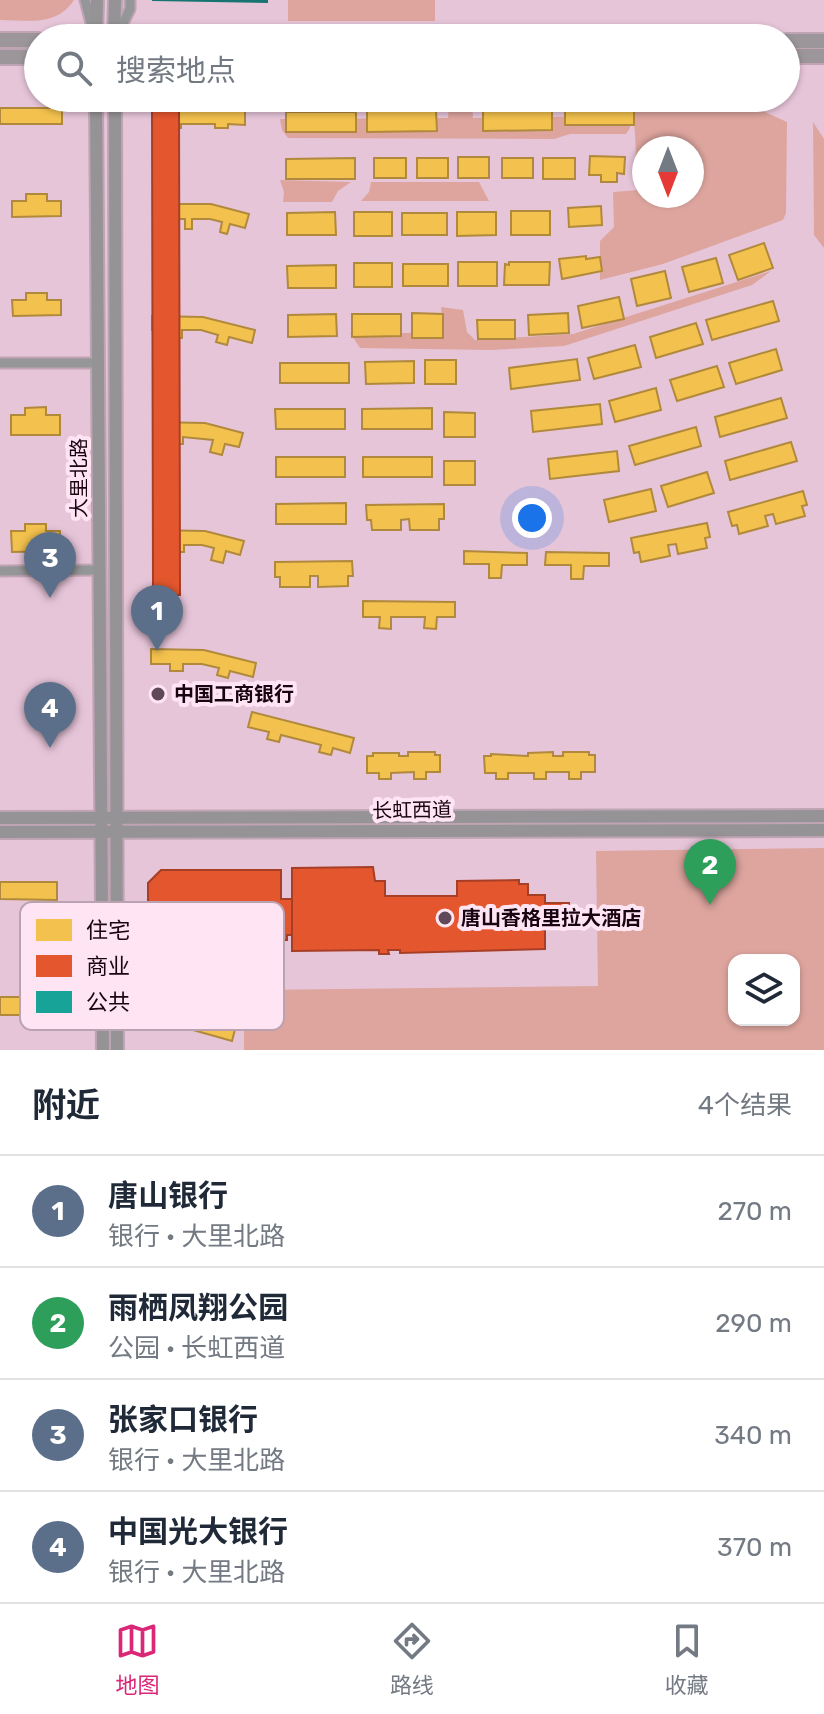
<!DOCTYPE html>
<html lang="zh">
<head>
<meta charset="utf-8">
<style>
  body { margin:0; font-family:Rubik,"Noto Sans SC",sans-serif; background:#f2f2f3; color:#1f2937 }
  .controls { position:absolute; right:24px; bottom:24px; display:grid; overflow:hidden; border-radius:16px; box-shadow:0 2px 6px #0004 }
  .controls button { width:72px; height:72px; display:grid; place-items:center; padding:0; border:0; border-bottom:2px solid #e0e1e3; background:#fff; color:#1f2937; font:40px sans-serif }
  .compass { position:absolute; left:632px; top:136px; width:72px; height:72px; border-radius:50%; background:#fff; box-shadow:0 2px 6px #0004; rotate:180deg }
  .you { position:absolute; left:532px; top:518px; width:28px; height:28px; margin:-20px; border:6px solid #fff; border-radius:50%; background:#1a73e8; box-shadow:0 0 0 12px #1a73e833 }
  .badge { display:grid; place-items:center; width:52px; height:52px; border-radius:50%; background:#db2777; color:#fff; font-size:26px; font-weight:700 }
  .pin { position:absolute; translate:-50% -66px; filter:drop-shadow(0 2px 4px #0008) }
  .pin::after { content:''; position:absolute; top:42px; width:28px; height:24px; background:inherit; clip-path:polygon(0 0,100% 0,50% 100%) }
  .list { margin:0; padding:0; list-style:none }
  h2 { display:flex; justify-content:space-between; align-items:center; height:104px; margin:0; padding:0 32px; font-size:34px }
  h2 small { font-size:26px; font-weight:400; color:#747a83 }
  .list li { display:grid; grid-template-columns:52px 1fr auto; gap:24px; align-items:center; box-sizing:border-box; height:112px; padding:0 32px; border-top:2px solid #e0e1e3 }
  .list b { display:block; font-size:30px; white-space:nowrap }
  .list p { margin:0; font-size:26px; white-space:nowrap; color:#747a83 }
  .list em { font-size:26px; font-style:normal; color:#747a83 }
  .icon { flex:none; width:44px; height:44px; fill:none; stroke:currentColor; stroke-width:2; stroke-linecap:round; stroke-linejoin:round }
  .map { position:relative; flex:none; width:824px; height:1050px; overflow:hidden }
  .search { position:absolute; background:#fff; box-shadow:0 2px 6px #0004; left:24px; right:24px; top:24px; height:88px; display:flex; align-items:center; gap:20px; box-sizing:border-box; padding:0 28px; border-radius:44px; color:#747a83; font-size:30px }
  .sheet { height:552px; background:#fff }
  nav { display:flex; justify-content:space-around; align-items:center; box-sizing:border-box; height:112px; border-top:2px solid #e0e1e3; background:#fff; font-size:22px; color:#747a83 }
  nav a { display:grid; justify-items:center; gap:4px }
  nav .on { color:#db2777 }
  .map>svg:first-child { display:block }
</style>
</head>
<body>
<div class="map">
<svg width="824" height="1050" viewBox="0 0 824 1050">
  <rect width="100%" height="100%" fill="#e7c5d9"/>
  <g fill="#dda59e" fill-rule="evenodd">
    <path d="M 0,0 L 74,0 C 56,27 29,20 0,20 Z"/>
    <rect x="288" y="0" width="147" height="21"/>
    <path d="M 633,99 L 736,99 L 787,122 L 786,213 L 783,220 L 663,264 L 600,280 L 600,241 L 614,227 L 613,192 L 638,190 ZM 644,148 L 692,148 L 692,196 L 644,196 Z"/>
    <polygon points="449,100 460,103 472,100 473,118 630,116 630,128 626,134 570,134 554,139 288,138 282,130 280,119 448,118"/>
    <polygon points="813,122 824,139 824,248 814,235"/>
    <polygon points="280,180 351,182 338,191 332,202 283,202 284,192"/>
    <polygon points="371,182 479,182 489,201 361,201 369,192"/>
    <polygon points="771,271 752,285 564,346 491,350 360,348 350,333 444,333 441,307 463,310 467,332 475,340 573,334"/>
    <path d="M 824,848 L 824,1050 L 244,1050 L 244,995 L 249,990 L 598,986 L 596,851 ZM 734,960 L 794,960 L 794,1020 L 734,1020 Z"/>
  </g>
  <g fill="#f2c14e" stroke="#b1893c" stroke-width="2">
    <polygon points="164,100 186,101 186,109 209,109 209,100 232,101 232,109 245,109 245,125 228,124 228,128 215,128 215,124 181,124 181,128 169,128 169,124 152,124 152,108 164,108"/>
    <rect x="565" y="105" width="69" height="20"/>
    <rect x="0" y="108" width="62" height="16"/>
    <polygon points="483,110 552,110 552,130 483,131"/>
    <polygon points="367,111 436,111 437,131 367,132"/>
    <rect x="286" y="112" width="70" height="20"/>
    <polygon points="590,156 625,157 624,174 617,173 617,182 601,182 601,175 589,175"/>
    <rect x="458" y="157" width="31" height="21"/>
    <polygon points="355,158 355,179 286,179 286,159"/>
    <rect x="374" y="158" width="32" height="20"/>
    <rect x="417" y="158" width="31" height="20"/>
    <rect x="502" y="158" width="31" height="20"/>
    <rect x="543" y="158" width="32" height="21"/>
    <polygon points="26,194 47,194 47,201 61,201 61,216 12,217 12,201 26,201"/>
    <polygon points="172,204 211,204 249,214 245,228 230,224 227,234 220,232 222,222 210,219 192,219 192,229 185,229 185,219 172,219"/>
    <polygon points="601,206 602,225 569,227 568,208"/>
    <rect x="511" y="211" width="39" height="24"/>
    <polygon points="335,212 336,235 287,235 287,213"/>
    <rect x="354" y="212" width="38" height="24"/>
    <polygon points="457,212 496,212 496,235 457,236"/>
    <rect x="402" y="213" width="45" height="22"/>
    <polygon points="764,243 773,268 738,280 729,255"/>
    <polygon points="586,256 586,259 600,257 602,271 562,279 559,259"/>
    <polygon points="716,258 723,283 689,292 682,267"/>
    <rect x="458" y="262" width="39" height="24"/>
    <polygon points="509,262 550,262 549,285 504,285 505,264 509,265"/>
    <rect x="354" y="263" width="38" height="24"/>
    <rect x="403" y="264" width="45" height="22"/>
    <polygon points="336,265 336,288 288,288 287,266"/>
    <polygon points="665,271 671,298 637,306 631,279"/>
    <polygon points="26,293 47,293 47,300 61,300 61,315 13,316 12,300 26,300"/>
    <polygon points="619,297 624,319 582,328 578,306"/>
    <polygon points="773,301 779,321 712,340 706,320"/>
    <polygon points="412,313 443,314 443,338 412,338"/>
    <polygon points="568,313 569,333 529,335 528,315"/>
    <polygon points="336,314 337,336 288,337 288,315"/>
    <polygon points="352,314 401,314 401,336 352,337"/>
    <polygon points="152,316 203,317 255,330 252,343 229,337 227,345 216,342 218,335 201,330 182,330 182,338 170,337 170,330 152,330"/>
    <polygon points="477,320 515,320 515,339 478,339"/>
    <polygon points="696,323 703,344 656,358 650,337"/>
    <polygon points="635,345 641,367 594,379 588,358"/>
    <polygon points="776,349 782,370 736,384 729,363"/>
    <polygon points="577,359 580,380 511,389 509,368"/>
    <rect x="425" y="360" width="31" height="24"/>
    <polygon points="414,361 414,383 366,384 365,362"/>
    <rect x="280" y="363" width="69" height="20"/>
    <polygon points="717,366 724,387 677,401 670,380"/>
    <polygon points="656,388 661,410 615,422 609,401"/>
    <polygon points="781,398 787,418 720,437 715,417"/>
    <polygon points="600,404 602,424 533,432 531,411"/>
    <polygon points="46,407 46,415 60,415 60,435 11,435 11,415 25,415 25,408"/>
    <polygon points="432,408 432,429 362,429 362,409"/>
    <polygon points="275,409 345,409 345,429 276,429"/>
    <polygon points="444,412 475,413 475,437 444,437"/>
    <polygon points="153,422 205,423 243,433 239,447 225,444 222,455 210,452 213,440 183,437 183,444 172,444 172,437 153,437"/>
    <polygon points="696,427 701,446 635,465 629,446"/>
    <polygon points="791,442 797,461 730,480 725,461"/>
    <polygon points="617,451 619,471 550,479 548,459"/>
    <rect x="276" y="457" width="69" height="20"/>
    <rect x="363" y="457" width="69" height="20"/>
    <rect x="444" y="461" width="31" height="24"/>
    <polygon points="707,472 714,493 668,507 661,486"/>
    <polygon points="651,489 656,511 609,522 604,500"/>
    <polygon points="803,491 807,505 802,506 805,516 776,524 773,514 765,516 768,526 739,534 737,525 732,526 728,512"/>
    <polygon points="346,503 346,524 276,524 276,504"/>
    <polygon points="444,504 444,519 439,519 439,530 410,530 409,519 401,520 401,530 372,530 371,520 367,520 366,505"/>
    <polygon points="707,523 710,537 705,538 707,548 678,554 676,544 668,545 670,556 641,562 639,552 634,553 631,538"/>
    <polygon points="25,524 46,524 46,531 60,531 60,551 12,552 11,531 25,531"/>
    <polygon points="154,530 205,531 244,541 240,555 226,551 223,563 211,560 214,548 202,545 184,545 184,552 172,552 172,545 154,545"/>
    <polygon points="464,551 527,553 527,565 502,565 501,578 489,578 489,564 464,564"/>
    <polygon points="546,552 609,553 609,566 584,566 583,579 571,579 571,565 545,565"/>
    <polygon points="352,561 353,576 348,576 348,586 318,587 318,576 310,576 310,587 280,587 280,577 275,577 275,562"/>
    <polygon points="363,601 455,602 455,617 437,617 436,629 424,628 425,617 391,617 391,629 379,628 380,617 363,617"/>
    <polygon points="151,649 204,650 256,663 253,677 230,671 228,678 217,675 219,668 202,664 183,664 183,671 170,671 170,664 151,664"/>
    <polygon points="252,712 354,738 350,753 333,748 331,755 319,752 321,745 281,735 279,742 267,739 269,732 248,727"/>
    <polygon points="408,752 435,752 435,755 440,755 440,772 426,772 426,779 414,779 414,772 391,773 391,779 379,779 379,773 367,773 367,756 373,756 373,753 399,753 399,756 408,756"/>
    <polygon points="553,752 553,756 563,756 563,752 589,752 589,755 595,755 595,772 581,772 581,779 569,779 569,772 546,772 546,779 534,779 534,773 508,773 508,779 496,779 496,773 485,773 484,756 491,756 491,754 528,756 528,753"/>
    <polygon points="0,882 57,882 57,900 0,899"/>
    <rect x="0" y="997" width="57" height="18"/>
    <polygon points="160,1000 237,1022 232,1041 154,1019"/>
  </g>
  <g fill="#e4572e" stroke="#a73e26" stroke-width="2">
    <polygon points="152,98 179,98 180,595 153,595"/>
    <polygon points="373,867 375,881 385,881 385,896 457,896 457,881 519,880 519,884 528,884 528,895 545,895 545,903 569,903 569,914 561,914 561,923 545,924 545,949 400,953 400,950 388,950 389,954 379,954 379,950 292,951 292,868"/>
    <polygon points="161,870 281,870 281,899 292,899 292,935 287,935 287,940 250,940 224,956 219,949 211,949 211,953 207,953 207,948 200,948 200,953 158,954 148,943 148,883"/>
  </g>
  <polygon fill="#17a398" stroke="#187470" stroke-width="2" points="152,0 267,0 267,2"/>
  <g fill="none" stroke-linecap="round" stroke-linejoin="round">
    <g stroke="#bfa5b4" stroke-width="13">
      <g id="minor">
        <polyline points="85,0 93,31"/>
        <polyline points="116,38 130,9 130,0"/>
        <polyline points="0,363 98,363"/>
        <polyline points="0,571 99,570"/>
      </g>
    </g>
    <g stroke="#bfa5b4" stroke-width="16">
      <g id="secondary">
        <polyline points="96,38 97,0"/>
        <polyline points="114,38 115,0"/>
        <polyline points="96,98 103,1050"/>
        <polyline points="115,98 117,1050"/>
        <polyline points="0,818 824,816"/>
        <polyline points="0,832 824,830"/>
      </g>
    </g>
    <g stroke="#bfa5b4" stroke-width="18">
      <g id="primary">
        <polyline points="0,40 38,40"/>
        <polyline points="786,41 824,41"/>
        <polyline points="786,56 824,56"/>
        <polyline points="0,57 38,57"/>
      </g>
    </g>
    <use href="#minor" stroke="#959697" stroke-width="9"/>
    <use href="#secondary" stroke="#969396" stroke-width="12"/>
    <use href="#primary" stroke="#9c969b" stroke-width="14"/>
  </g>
  <g fill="#614858" stroke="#ffe5f3" stroke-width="3">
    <circle cx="158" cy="694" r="8"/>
    <circle cx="445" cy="918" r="8"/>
  </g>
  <g text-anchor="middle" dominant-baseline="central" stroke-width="8" stroke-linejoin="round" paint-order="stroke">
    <g font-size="20" fill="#190512" stroke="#ffe5f3">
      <text transform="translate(79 478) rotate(-90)">大里北路</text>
      <text transform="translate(412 810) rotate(-1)">长虹西道</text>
    </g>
    <g font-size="20" font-weight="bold" fill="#190512" stroke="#ffe5f3" text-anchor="start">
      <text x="174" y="694">中国工商银行</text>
      <text x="461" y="918">唐山香格里拉大酒店</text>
    </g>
  </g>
  <rect x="20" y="902" width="264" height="128" rx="12" fill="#ffe5f3" stroke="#baa2b0" stroke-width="2"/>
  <rect x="36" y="919" width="36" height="22" fill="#f2c14e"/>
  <rect x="36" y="955" width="36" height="22" fill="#e4572e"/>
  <rect x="36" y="991" width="36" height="22" fill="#17a398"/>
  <g font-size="22" fill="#190512">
    <text x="86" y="938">住宅</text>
    <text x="86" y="974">商业</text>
    <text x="86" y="1010">公共</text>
  </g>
</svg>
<div class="controls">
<button><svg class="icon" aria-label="layers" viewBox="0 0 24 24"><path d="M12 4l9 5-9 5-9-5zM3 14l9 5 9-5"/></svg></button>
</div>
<svg class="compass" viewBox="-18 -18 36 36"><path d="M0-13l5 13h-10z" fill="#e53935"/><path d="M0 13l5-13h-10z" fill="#747a83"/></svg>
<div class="you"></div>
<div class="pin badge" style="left:157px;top:651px;background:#5c6f8a">1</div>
<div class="pin badge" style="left:710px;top:905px;background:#2e9e5b">2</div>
<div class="pin badge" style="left:50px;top:598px;background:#5c6f8a">3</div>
<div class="pin badge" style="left:50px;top:748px;background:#5c6f8a">4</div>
<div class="search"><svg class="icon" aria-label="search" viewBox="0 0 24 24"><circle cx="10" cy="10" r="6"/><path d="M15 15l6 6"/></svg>搜索地点</div>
</div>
<section class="sheet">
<h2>附近<small>4个结果</small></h2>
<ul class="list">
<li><span class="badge" style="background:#5c6f8a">1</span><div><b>唐山银行</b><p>银行 · 大里北路</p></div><em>270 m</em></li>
<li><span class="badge" style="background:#2e9e5b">2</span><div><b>雨栖凤翔公园</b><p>公园 · 长虹西道</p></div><em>290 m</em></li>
<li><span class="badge" style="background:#5c6f8a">3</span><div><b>张家口银行</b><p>银行 · 大里北路</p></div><em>340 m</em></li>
<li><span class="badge" style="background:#5c6f8a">4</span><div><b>中国光大银行</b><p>银行 · 大里北路</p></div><em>370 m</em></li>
</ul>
</section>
<nav>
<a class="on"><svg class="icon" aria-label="map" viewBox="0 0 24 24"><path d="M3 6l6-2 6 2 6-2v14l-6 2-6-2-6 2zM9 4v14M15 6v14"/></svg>地图</a>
<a><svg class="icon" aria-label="directions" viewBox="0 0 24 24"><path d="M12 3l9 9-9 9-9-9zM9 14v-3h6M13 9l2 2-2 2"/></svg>路线</a>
<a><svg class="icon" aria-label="saved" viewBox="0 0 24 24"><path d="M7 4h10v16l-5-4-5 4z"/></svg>收藏</a>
</nav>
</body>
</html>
